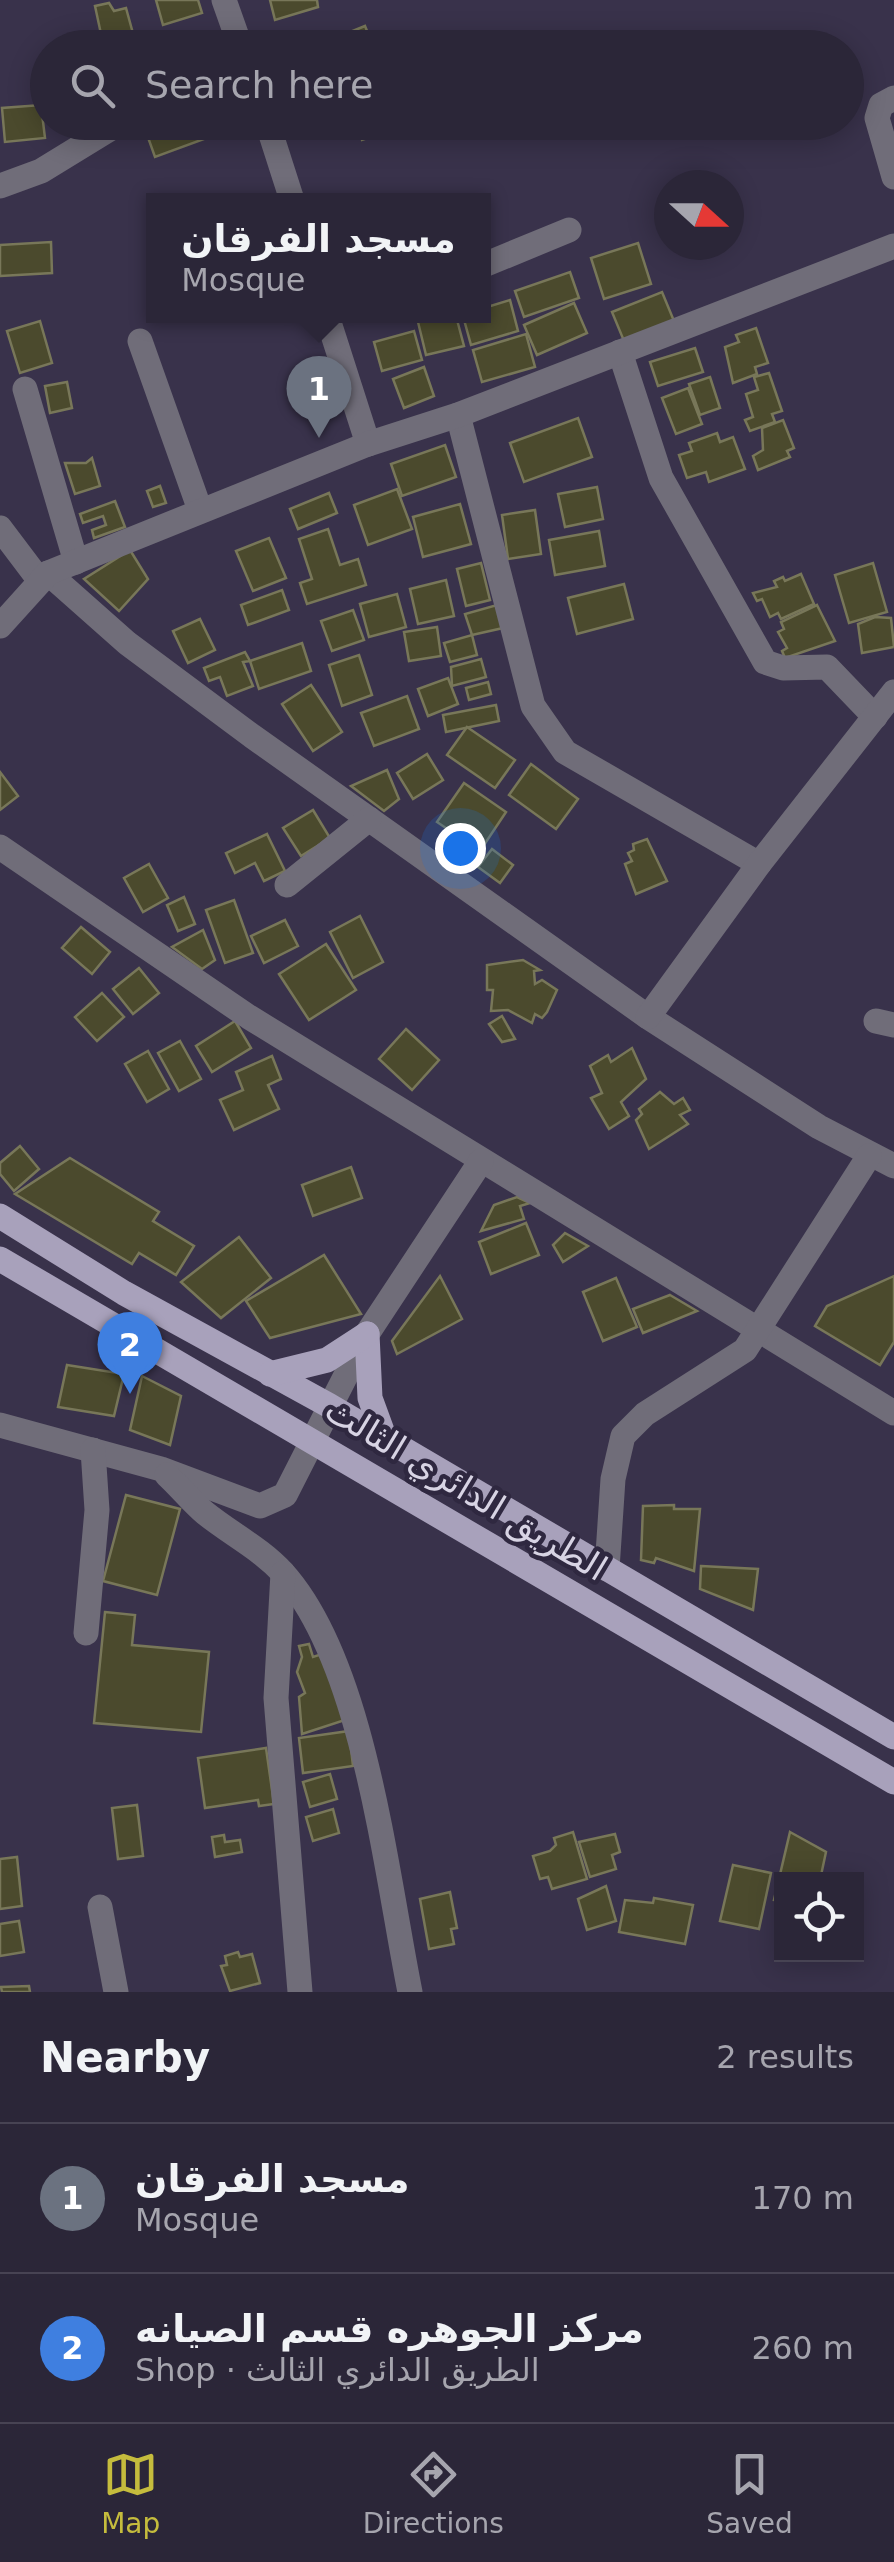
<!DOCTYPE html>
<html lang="en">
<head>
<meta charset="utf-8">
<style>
  body { margin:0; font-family:"DejaVu Sans",Cairo,sans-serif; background:#373243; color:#f1f3f6 }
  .controls { position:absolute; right:30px; bottom:30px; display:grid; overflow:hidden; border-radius:0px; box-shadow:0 5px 25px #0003 }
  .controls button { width:90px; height:90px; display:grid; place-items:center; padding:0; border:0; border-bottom:2px solid #474353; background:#2b2638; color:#f1f3f6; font:50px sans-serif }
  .compass { position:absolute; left:654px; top:170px; width:90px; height:90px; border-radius:50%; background:#2b2638; box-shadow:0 5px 25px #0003; rotate:111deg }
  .you { position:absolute; left:460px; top:848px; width:35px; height:35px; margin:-25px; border:8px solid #fff; border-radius:50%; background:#1a73e8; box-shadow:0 0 0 15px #1a73e833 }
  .badge { display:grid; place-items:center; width:65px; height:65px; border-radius:50%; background:#c5bc3d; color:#fff; font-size:32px; font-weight:700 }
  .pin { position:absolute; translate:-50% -82px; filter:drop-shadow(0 2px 5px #0008) }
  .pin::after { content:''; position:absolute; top:52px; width:35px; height:30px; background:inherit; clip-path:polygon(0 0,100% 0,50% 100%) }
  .popup { position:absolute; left:146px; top:193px; width:345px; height:130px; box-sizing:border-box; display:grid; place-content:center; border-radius:0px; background:#2b2638; filter:drop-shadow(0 2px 8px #0005); font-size:32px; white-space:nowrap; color:#a6a5ae }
  .popup b { font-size:38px; color:#f1f3f6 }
  .popup::after { content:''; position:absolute; left:50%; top:100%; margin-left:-20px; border:20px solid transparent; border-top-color:#2b2638 }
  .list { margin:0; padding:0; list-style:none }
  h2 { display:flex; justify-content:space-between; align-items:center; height:130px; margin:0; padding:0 40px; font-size:42px }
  h2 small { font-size:32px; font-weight:400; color:#a6a5ae }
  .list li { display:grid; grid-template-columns:65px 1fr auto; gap:30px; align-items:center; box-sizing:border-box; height:150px; padding:0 40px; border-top:2px solid #474353 }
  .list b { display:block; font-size:38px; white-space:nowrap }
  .list p { margin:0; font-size:32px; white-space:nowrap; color:#a6a5ae }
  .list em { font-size:32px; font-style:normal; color:#a6a5ae }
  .icon { flex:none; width:55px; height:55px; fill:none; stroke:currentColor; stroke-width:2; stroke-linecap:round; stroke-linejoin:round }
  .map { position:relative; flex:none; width:894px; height:1992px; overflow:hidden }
  .search { position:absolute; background:#2b2638; box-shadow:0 5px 25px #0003; left:30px; right:30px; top:30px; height:110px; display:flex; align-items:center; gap:25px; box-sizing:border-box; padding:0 35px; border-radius:55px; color:#a6a5ae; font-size:38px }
  .sheet { height:430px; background:#2b2638 }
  nav { display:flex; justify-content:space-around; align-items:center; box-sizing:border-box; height:140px; border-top:2px solid #474353; background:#2b2638; font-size:28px; color:#a6a5ae }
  nav a { display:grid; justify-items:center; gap:5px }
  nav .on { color:#c5bc3d }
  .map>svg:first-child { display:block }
</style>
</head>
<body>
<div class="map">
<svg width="894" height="1992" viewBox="0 0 894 1992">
  <rect width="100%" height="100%" fill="#39324b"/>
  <g fill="#4b4a2d" stroke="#787759" stroke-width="2.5">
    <polygon points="156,0 198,0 202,13 163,25"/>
    <polygon points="270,0 317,0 318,7 275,20"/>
    <polygon points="109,3 114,11 126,8 137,48 104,48 95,6"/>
    <polygon points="365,26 374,48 313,48 313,47"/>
    <polygon points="41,105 45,138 5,142 2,108"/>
    <polygon points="162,122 232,122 234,128 155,157 145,129"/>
    <polygon points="356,122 415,122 362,140"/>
    <polygon points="51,242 52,273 0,276 0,245"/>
    <polygon points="638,243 651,284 604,299 591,258"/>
    <polygon points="570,272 579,298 524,317 515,291"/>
    <polygon points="662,292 674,321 624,341 612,312"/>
    <polygon points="510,300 518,331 471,345 463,316 484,316 484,308"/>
    <polygon points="574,303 587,333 537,355 524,325"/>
    <polygon points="442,316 456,316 464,346 426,355 418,322"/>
    <polygon points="40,321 52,363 20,373 7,331"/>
    <polygon points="756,328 768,363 755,367 757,374 733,383 725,347 739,342 736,335"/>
    <polygon points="414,331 422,360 382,371 374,342"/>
    <polygon points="526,334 535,367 482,382 473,350"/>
    <polygon points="695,348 703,372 658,386 650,362"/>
    <polygon points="424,367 434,396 404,408 393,379"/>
    <polygon points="769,373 782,411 772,414 775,422 750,431 745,420 753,417 746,394 758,390 754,377"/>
    <polygon points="710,377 720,408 700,415 689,384"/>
    <polygon points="67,382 72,408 50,413 45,386"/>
    <polygon points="688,388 702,424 676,434 662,398"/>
    <polygon points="578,418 592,457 524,482 510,443"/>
    <polygon points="783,420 794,448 787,451 790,457 758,470 753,456 763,450 762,428"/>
    <polygon points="717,433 720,442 733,437 745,469 709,482 706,472 687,478 679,455 692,451 689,443"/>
    <polygon points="445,445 456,477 402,496 391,464"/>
    <polygon points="92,458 100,486 75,494 65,463 86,463"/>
    <polygon points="160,486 166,503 153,507 147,491"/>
    <polygon points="597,487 603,519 565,527 558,494"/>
    <polygon points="397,489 412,529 368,545 354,505"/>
    <polygon points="329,493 337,513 298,529 290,509"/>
    <polygon points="115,501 125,527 94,538 92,530 106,525 103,516 83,523 80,514"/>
    <polygon points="460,504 471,544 423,557 413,517"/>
    <polygon points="535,510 541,554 508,559 502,515"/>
    <polygon points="328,529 340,565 358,559 366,585 307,604 300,583 312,579 299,539"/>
    <polygon points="599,531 605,566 555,575 549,540"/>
    <polygon points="269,538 286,578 253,591 236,551"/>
    <polygon points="130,550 148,579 119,611 84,579"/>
    <polygon points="481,563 490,600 466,606 457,569"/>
    <polygon points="873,563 887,612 849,623 835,575"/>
    <polygon points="801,574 814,604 781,619 778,613 770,617 762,599 757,601 753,593 777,587 774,581 783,577 785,581"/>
    <polygon points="446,580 454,616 418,624 410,589"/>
    <polygon points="624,584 633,619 577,634 568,598"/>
    <polygon points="282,590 289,610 248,625 241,605"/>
    <polygon points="397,594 406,627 369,637 360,604"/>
    <polygon points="497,605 503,628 472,635 465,614"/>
    <polygon points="817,605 835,641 785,658 782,651 787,648 778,632 784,629 781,622"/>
    <polygon points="353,610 364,640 332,651 321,621"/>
    <polygon points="875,617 891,618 894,647 862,653 858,624"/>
    <polygon points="200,619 215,650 188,663 173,631"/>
    <polygon points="437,627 441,656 409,661 404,632"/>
    <polygon points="472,635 477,655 450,662 444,643"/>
    <polygon points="302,643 311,671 259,689 250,661"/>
    <polygon points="245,652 250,661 243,662 253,686 227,696 220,677 209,681 204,668"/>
    <polygon points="359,655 372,695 342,706 329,665"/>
    <polygon points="481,659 486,677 452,686 451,667"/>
    <polygon points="448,678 458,704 428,716 418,689"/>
    <polygon points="488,682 491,694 469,700 466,688"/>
    <polygon points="311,685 342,732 313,751 282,704"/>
    <polygon points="407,696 419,729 374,746 361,713"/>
    <polygon points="496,705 499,721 446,732 443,715"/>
    <polygon points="467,727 515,760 495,788 447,755"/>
    <polygon points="427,754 443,780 413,799 397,773"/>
    <polygon points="531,764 578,799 556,829 509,795"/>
    <polygon points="387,770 399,799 384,811 351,786"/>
    <polygon points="0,772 18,796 0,810"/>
    <polygon points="464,783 506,812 480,851 437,822"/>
    <polygon points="313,810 330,838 301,856 283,828"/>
    <polygon points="267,834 285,871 264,881 255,863 235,873 226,853"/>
    <polygon points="647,839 667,881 636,894 625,864 632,861 628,853 634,850 633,844"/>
    <polygon points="492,849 513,865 500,883 478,867"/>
    <polygon points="149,864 168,898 143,912 124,878"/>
    <polygon points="184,897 195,924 178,931 167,905"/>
    <polygon points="234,900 253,953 225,963 206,910"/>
    <polygon points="360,916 383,962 353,978 330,932"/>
    <polygon points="285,920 298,946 264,963 251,936"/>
    <polygon points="81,927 110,952 92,974 62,948"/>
    <polygon points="203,930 215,960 202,969 172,947"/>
    <polygon points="326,944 356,990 309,1020 279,974"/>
    <polygon points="523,960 540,970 534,971 535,984 542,980 557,990 547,1012 542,1018 535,1014 532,1023 508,1010 491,1011 493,990 487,990 487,965"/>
    <polygon points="139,968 159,993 133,1014 113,989"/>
    <polygon points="102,993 124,1017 97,1041 75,1017"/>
    <polygon points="502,1016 515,1039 502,1042 489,1024"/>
    <polygon points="235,1021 251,1048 212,1072 196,1046"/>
    <polygon points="406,1029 439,1060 412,1090 379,1059"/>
    <polygon points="180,1041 201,1079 179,1091 158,1053"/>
    <polygon points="632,1048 646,1079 621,1102 629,1116 609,1129 591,1098 602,1093 590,1066 608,1055 611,1062"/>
    <polygon points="148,1051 169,1089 147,1102 125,1064"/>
    <polygon points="272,1056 281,1079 268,1085 279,1109 234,1130 220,1100 243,1090 236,1072"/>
    <polygon points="660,1092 674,1104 683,1098 690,1110 680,1115 688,1124 649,1149 636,1120 642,1114 639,1109"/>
    <polygon points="20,1146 39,1169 14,1191 0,1174 0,1163"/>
    <polygon points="70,1158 159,1212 153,1221 194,1246 176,1275 139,1253 132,1264 15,1194"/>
    <polygon points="351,1167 362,1198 313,1216 302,1185"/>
    <polygon points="517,1197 530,1203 520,1206 524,1219 481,1231 494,1205"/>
    <polygon points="526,1223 539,1255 491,1274 479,1242"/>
    <polygon points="565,1233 588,1246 563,1262 553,1245"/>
    <polygon points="239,1237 271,1278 221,1318 181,1282"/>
    <polygon points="324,1255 361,1314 270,1338 246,1301"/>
    <polygon points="440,1276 462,1319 397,1354 392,1341"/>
    <polygon points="894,1276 894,1342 880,1365 815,1326 827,1306"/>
    <polygon points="616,1278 637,1327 603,1341 583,1292"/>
    <polygon points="670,1295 697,1311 643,1333 633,1309"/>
    <polygon points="67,1365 124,1374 114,1416 58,1407"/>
    <polygon points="142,1376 181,1396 170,1445 130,1430"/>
    <polygon points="126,1495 180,1509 157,1595 103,1581"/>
    <polygon points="674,1505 674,1509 700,1509 694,1571 656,1558 654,1563 641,1560 643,1506"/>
    <polygon points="701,1566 758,1569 753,1610 700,1589"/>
    <polygon points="105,1612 135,1615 132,1645 209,1652 201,1732 94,1723"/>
    <polygon points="309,1644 313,1657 322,1654 345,1720 302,1734 299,1697 305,1693 297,1672 302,1657 299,1646"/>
    <polygon points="349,1731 353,1766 303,1773 299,1738"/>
    <polygon points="266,1748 274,1804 259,1806 258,1800 205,1808 198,1758"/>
    <polygon points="330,1774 337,1799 310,1807 303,1782"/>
    <polygon points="137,1805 143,1856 118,1859 112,1808"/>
    <polygon points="333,1809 339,1833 313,1841 306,1817"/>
    <polygon points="573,1832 587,1879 552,1889 548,1877 540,1879 533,1856 550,1851 556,1845 554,1838"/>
    <polygon points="790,1832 826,1852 820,1880 782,1880 782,1901 774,1900"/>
    <polygon points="615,1834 620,1852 612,1855 616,1869 590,1877 579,1842"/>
    <polygon points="224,1835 225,1842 240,1840 242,1852 215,1857 212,1837"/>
    <polygon points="17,1857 22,1906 0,1909 0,1859"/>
    <polygon points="733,1865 771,1873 759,1929 720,1921"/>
    <polygon points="606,1886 616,1921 587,1930 578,1899"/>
    <polygon points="450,1892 457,1928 451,1929 454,1944 429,1949 420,1899"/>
    <polygon points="654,1898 693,1905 685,1944 619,1932 625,1900 653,1903"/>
    <polygon points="19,1921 24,1952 0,1956 0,1924"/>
    <polygon points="238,1952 240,1957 252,1954 260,1983 230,1991 221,1966 227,1965 225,1956"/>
    <polygon points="29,1986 30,1992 2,1992 1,1987"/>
  </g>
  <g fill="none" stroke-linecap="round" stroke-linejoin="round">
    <g stroke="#706d79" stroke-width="25">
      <polyline points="224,0 241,48"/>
      <polyline points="894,98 881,105 877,118 894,177"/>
      <polyline points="267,122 292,200"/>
      <polyline points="0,186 41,171 121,122"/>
      <polyline points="484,265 569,230"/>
      <polyline points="327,316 368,444"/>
      <polyline points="140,341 200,510"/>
      <polyline points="620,352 661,478 765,662 783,668 827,667 875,717"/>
      <polyline points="25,389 76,562"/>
      <polyline points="458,415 533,706 565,752 759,864"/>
      <polyline points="0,528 40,581"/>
      <polyline points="48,573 127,643 252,736 648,1017 819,1127 894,1166"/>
      <polyline points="0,626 48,573 368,444 458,415 894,246"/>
      <polyline points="0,847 249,1017 894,1413"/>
      <polyline points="287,885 369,819"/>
      <polyline points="648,1017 759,864 894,692"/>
      <polyline points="876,1021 894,1025"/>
      <polyline points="0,1425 161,1469 260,1506 285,1495 367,1334 481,1161"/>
      <path d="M 167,1475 C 180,1487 192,1502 205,1513 C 231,1534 260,1548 283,1573 C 364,1663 386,1873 410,1992"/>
      <polyline points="607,1569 613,1479 623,1436 645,1414 745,1350 869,1156"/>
      <polyline points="283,1573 276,1698 300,1992"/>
      <polyline points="86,1633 97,1510 93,1450"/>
      <polyline points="100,1907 116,1992"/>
    </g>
    <g stroke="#a8a1bb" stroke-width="25">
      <polyline points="0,1216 124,1293 330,1406 894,1737"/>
      <polyline points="0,1259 894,1782"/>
      <polyline points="367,1334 370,1398 385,1439"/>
      <polyline points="270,1374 327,1360 367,1334"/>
    </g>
  </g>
  <g text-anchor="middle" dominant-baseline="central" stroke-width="9" stroke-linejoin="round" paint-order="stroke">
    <g font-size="35" fill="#d8d4e4" stroke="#2f2840">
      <text transform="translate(466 1489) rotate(31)">الطريق الدائري الثالث</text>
    </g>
  </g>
</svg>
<div class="controls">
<button><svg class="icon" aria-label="locate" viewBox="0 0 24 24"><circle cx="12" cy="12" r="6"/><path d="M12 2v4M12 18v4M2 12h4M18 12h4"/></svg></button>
</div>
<svg class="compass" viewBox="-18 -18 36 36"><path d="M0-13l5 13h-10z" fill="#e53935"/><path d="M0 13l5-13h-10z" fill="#a6a5ae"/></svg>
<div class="you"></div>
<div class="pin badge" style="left:319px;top:438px;background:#6b7280">1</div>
<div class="popup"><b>مسجد الفرقان</b>Mosque</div>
<div class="pin badge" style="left:130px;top:1394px;background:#3f7fe0">2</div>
<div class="search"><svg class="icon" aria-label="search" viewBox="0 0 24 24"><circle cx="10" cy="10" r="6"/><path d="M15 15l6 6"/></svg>Search here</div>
</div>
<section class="sheet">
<h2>Nearby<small>2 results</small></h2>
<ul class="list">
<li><span class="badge" style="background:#6b7280">1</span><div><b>مسجد الفرقان</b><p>Mosque</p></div><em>170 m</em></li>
<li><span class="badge" style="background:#3f7fe0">2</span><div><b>مركز الجوهره قسم الصيانه</b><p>Shop · الطريق الدائري الثالث</p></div><em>260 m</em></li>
</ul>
</section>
<nav>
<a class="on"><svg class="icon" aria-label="map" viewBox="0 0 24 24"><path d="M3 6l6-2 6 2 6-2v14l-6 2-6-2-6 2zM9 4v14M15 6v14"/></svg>Map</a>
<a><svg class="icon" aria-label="directions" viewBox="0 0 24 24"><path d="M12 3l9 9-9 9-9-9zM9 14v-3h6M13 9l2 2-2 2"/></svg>Directions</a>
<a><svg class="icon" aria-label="saved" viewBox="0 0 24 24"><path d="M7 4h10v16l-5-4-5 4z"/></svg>Saved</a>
</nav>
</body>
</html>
